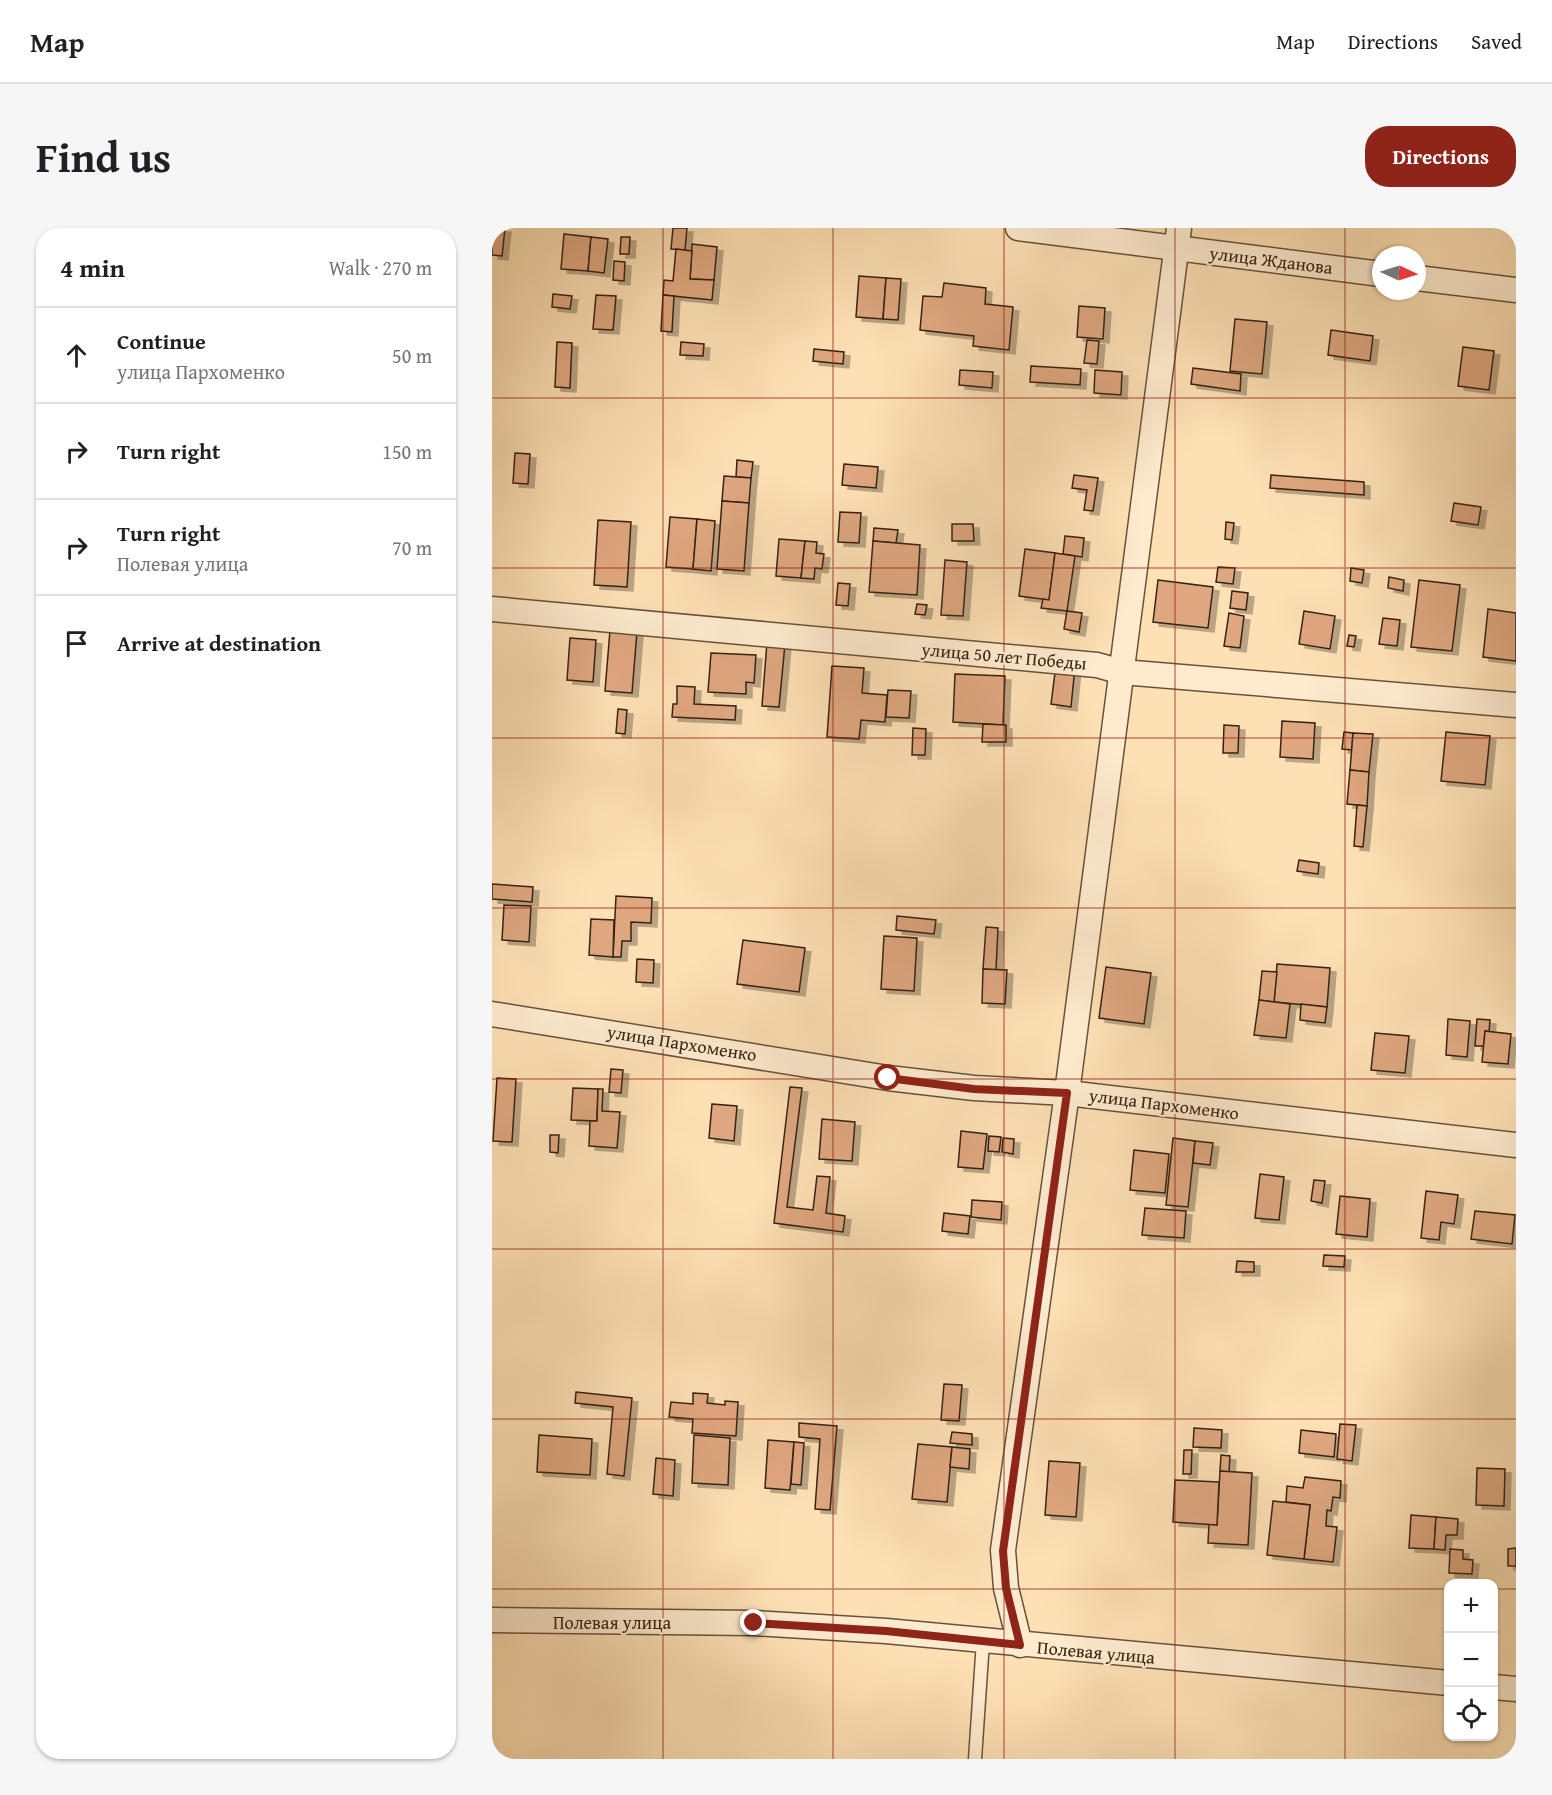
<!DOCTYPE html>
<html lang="en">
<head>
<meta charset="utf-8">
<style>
  body { margin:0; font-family:"Gentium Book Plus",serif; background:#f6f6f6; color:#202124 }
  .controls { position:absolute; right:18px; bottom:18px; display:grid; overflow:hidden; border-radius:12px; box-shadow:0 2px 4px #0004 }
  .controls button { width:54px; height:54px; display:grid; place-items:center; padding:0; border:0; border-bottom:2px solid #e0e0e0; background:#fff; color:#202124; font:30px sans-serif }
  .compass { position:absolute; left:880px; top:18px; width:54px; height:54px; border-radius:50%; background:#fff; box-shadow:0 2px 4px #0004; rotate:94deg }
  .stop { position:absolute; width:18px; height:18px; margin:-14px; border:4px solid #8f2418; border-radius:50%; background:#fff }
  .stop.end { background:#8f2418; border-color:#fff; box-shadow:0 2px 6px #0008 }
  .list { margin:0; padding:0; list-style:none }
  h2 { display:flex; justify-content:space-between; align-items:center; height:78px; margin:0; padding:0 24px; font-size:26px }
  h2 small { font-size:20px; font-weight:400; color:#757577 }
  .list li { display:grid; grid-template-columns:39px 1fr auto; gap:18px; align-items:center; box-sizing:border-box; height:96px; padding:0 24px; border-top:2px solid #e0e0e0 }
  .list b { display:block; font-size:22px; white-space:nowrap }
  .list p { margin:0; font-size:20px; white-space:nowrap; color:#757577 }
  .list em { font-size:20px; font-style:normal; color:#757577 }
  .icon { flex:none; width:33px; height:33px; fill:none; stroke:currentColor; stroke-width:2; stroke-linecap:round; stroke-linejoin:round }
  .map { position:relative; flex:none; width:1024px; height:1531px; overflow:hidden; border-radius:24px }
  header { display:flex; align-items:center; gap:36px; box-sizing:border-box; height:84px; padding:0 30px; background:#fff; border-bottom:2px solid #e0e0e0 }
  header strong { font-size:28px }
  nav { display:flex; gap:33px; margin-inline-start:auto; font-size:21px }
  .intro { display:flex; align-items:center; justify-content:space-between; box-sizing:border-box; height:144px; padding:0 36px }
  h1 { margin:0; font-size:42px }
  .button { padding:15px 27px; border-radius:24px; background:#8f2418; color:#fff; font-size:21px; font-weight:700 }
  main { display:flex; gap:36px; padding:0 36px }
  aside { flex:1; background:#fff; border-radius:24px; box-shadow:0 2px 4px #0004 }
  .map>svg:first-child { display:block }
</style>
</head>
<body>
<header>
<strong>Map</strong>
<nav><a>Map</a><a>Directions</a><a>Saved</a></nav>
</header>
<div class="intro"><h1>Find us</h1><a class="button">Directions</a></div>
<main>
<aside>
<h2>4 min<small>Walk · 270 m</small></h2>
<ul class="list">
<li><svg class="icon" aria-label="ahead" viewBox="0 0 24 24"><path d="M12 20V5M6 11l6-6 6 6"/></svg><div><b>Continue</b><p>улица Пархоменко</p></div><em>50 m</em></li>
<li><svg class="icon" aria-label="right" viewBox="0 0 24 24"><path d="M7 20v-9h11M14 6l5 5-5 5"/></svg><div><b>Turn right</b></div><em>150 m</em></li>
<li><svg class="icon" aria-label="right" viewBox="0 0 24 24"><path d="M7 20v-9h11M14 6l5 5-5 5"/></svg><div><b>Turn right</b><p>Полевая улица</p></div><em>70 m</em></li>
<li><svg class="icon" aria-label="arrive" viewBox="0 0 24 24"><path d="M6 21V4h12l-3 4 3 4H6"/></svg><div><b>Arrive at destination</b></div></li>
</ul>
</aside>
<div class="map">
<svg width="1024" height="1531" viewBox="0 0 1024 1531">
  <defs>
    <filter id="shadow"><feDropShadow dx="6" dy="4" stdDeviation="0" flood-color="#0004"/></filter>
  </defs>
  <rect width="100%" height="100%" fill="#fde0b4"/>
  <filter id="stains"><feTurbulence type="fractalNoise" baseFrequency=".00333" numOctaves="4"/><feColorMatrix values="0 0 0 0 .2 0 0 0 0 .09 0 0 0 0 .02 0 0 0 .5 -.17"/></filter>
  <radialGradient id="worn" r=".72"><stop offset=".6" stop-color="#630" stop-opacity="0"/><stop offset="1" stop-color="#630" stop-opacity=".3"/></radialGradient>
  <g fill="#dfa77f" stroke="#372214" stroke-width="1.5" filter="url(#shadow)">
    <polygon points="0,0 13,0 10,28 0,27"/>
    <polygon points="181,0 195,0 193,22 179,21"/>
    <polygon points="72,6 99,9 96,43 69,41"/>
    <polygon points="99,9 116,11 112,45 96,43"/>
    <polygon points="129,9 138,9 137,26 128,26"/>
    <polygon points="200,16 225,19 222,52 198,51"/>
    <polygon points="184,21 200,23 198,51 222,52 220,72 171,67 172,52 181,53"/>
    <polygon points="122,33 133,34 132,53 121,52"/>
    <polygon points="367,48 394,50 391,91 364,89"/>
    <polygon points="394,50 409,51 406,92 391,91"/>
    <polygon points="452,55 494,60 493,76 521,79 517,122 481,118 482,108 428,102 431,68 450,69"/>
    <polygon points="61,66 80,68 78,81 60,79"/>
    <polygon points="104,67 124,68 121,102 101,101"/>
    <polygon points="171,67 182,68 180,104 169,103"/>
    <polygon points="587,78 613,80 611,111 585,109"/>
    <polygon points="743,91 775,94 770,146 738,143"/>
    <polygon points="839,102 881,108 878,133 836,127"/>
    <polygon points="595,112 607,113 605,136 592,135"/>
    <polygon points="65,114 80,115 78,160 63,159"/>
    <polygon points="189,114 212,116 211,128 188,127"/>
    <polygon points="971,119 1002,123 997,162 966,158"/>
    <polygon points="322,121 352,124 351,136 321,133"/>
    <polygon points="539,138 589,141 588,157 538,154"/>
    <polygon points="701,140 749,146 748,163 699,156"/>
    <polygon points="468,142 501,144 500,160 467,157"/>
    <polygon points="603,142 630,144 629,167 602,165"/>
    <polygon points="23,225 38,226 36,256 21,255"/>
    <polygon points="245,232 261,234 259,250 244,249"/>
    <polygon points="352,236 386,239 384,260 350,257"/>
    <polygon points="582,247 606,250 601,283 592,282 595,262 580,260"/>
    <polygon points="779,247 872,254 872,267 778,260"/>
    <polygon points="232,248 259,250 257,275 230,273"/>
    <polygon points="230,273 257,275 252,343 225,341"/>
    <polygon points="962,275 989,279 986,297 959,293"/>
    <polygon points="348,284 369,285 367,315 346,314"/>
    <polygon points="178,289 205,291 201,341 174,339"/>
    <polygon points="205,291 223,293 219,343 201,341"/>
    <polygon points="106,292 139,294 135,359 102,357"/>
    <polygon points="734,294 742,295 740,312 733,311"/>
    <polygon points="460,296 481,296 482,313 460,313"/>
    <polygon points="382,300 406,302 404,315 381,313"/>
    <polygon points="573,308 592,310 590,329 571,326"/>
    <polygon points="287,311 313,313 309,350 284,348"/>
    <polygon points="313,313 325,314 324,325 332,326 330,341 323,340 322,351 309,350"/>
    <polygon points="381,313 428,317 425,367 377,364"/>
    <polygon points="533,321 563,325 557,372 527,368"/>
    <polygon points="563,325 583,328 575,383 549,380 551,371 557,372"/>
    <polygon points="453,332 475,334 471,388 449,387"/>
    <polygon points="726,339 743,340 741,356 724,354"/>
    <polygon points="859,340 872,342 870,355 858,353"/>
    <polygon points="897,349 912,352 911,363 896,360"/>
    <polygon points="666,352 721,359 716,400 661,394"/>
    <polygon points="927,352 968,357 960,423 919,419"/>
    <polygon points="346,355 358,356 356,378 344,377"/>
    <polygon points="740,363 756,365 754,382 738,380"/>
    <polygon points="425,376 435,377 433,387 423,386"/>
    <polygon points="996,381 1024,385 1024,433 991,429"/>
    <polygon points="575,383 590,385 587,404 572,401"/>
    <polygon points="812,383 843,388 838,421 807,416"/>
    <polygon points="737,385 752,388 748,420 732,418"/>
    <polygon points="891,390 908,392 905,418 887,416"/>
    <polygon points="118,402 145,404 140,465 113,463"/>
    <polygon points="857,407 864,408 862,419 855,418"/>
    <polygon points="78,410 104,412 101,454 75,452"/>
    <polygon points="275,414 293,416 287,479 270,478"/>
    <polygon points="219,425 264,427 262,455 254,454 254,466 216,464"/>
    <polygon points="564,437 583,439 579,479 559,476"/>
    <polygon points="340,438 372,440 370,465 395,467 393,494 369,492 367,511 335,509"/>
    <polygon points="463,446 513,448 511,497 461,494"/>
    <polygon points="185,458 203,459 202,476 244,478 243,492 180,489 181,476 185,476"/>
    <polygon points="396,462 419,463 417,490 394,489"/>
    <polygon points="126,481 135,482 133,506 124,505"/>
    <polygon points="790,493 823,495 821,531 788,529"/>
    <polygon points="491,496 514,497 514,514 490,514"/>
    <polygon points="732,497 747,498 746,525 731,525"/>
    <polygon points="421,500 434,501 433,527 420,527"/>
    <polygon points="852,504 861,505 860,522 850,521"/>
    <polygon points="954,504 998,508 993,557 949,553"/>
    <polygon points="861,505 881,506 877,544 858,542"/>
    <polygon points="858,542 877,544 875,578 855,576"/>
    <polygon points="865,577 875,578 871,619 862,618"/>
    <polygon points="807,632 827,635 826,646 805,643"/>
    <polygon points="0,656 41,659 40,674 0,671"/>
    <polygon points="124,668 160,670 159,695 139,694 139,713 130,713 129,729 121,729"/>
    <polygon points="12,677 39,678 37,714 10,712"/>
    <polygon points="405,688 444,692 442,706 404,702"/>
    <polygon points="99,691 122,692 121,729 97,727"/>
    <polygon points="494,699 506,700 504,742 491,741"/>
    <polygon points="392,708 425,710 422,763 389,761"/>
    <polygon points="251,712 313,720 307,764 245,756"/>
    <polygon points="145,731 162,732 161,755 144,754"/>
    <polygon points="785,736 838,740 835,779 782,774"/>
    <polygon points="614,739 659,745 652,796 607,790"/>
    <polygon points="491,741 515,742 513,776 490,775"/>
    <polygon points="770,743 785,744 782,774 767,772"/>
    <polygon points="767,772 798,776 794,810 762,807"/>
    <polygon points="809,776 835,779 833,795 808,792"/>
    <polygon points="956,791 978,793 975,829 954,827"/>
    <polygon points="985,791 998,792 997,804 993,803 992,818 983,818"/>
    <polygon points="993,803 1019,806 1016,836 990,834"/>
    <polygon points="883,805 917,808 913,845 879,842"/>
    <polygon points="119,841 131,842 129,865 117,864"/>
    <polygon points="5,850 24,851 20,914 1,913"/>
    <polygon points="298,859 310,860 295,979 321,982 325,948 338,949 334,985 353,988 351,1004 282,995"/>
    <polygon points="81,860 106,861 105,893 79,892"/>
    <polygon points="106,861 111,861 110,883 128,884 125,920 97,918 98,893 105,893"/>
    <polygon points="220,876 245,878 242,913 217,910"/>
    <polygon points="330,891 363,894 360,933 327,931"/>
    <polygon points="469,903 495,906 491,941 466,939"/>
    <polygon points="58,907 67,907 66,925 58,924"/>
    <polygon points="497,908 509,909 507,924 496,923"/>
    <polygon points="511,910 522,911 521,926 510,924"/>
    <polygon points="681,910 703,913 696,979 674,977"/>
    <polygon points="703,913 721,915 718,937 701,935"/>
    <polygon points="642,922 677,926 673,965 638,962"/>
    <polygon points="768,946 792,949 787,992 763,990"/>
    <polygon points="822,952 833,953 830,975 819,973"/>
    <polygon points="934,963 966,967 962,996 949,994 947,1012 929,1010"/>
    <polygon points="848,968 878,971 875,1009 844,1006"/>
    <polygon points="480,972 510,974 509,992 479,989"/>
    <polygon points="653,980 694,983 692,1010 650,1007"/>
    <polygon points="983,983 1023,987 1020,1016 979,1011"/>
    <polygon points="452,985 478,988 476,1006 450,1003"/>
    <polygon points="832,1027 853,1028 852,1039 831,1038"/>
    <polygon points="745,1033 762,1034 762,1044 744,1044"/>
    <polygon points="452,1156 470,1157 467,1193 449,1192"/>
    <polygon points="84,1164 140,1170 132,1248 115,1246 121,1179 83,1175"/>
    <polygon points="201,1165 216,1166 215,1175 233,1177 233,1173 246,1174 244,1208 200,1205 201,1191 177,1189 179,1174 201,1176"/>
    <polygon points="307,1195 345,1198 338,1282 323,1281 328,1211 307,1209"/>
    <polygon points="848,1196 864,1197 860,1233 845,1231"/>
    <polygon points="702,1200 730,1202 729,1220 701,1219"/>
    <polygon points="809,1202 844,1206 842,1229 807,1225"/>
    <polygon points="460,1204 480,1206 480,1217 458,1215"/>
    <polygon points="47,1207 100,1211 98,1247 45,1244"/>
    <polygon points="202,1207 238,1210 236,1257 200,1255"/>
    <polygon points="276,1212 302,1214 298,1262 273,1260"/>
    <polygon points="302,1214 312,1215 309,1257 299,1256"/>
    <polygon points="426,1216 460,1219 455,1274 420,1271"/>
    <polygon points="460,1219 478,1221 477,1241 458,1239"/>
    <polygon points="692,1222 700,1222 699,1246 691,1246"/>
    <polygon points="729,1227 738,1228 737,1244 728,1243"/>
    <polygon points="164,1230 183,1232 181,1268 161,1266"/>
    <polygon points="557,1233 588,1235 584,1289 553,1287"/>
    <polygon points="985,1240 1013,1241 1012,1278 984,1277"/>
    <polygon points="728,1243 760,1245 756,1317 716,1315 717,1296 725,1297"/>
    <polygon points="813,1249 849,1253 848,1270 841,1269 839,1283 835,1282 834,1298 845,1299 841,1334 812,1331 818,1277 794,1274 795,1258 811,1260"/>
    <polygon points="683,1252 727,1254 725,1297 681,1294"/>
    <polygon points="781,1273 818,1277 812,1331 775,1327"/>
    <polygon points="919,1287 944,1289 942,1321 917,1320"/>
    <polygon points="944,1289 966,1291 965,1307 954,1307 953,1322 942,1321"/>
    <polygon points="1024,1320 1024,1338 1016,1338 1016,1321"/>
    <polygon points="958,1321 971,1322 971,1331 981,1332 980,1346 957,1345"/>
  </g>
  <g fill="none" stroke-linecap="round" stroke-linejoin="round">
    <g stroke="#68523c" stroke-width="15">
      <polyline id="lane" points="483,1531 491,1413"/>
    </g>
    <g stroke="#68523c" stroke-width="27">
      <g id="street">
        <polyline points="526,0 889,46"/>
        <polyline points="925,50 1024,62"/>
        <polyline points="0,381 605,437 630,444 1024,477"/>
        <polyline points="0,786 396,850 482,860 575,865 1024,917"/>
        <polyline points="0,1392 262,1395 394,1403 957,1455"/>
        <polyline points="528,1417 514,1360 511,1322 575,865 687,0"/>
        <polyline points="1002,1459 1024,1461"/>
      </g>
    </g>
    <use href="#lane" stroke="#feebce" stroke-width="12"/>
    <use href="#street" stroke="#feebce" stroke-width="24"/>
  </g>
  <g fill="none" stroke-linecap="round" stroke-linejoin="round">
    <polyline stroke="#8f2418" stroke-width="8" points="262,1395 394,1403 528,1417 514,1360 511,1323 575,865 482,861 396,850"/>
  </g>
  <path fill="none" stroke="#8f2418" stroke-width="1.5" stroke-opacity="0.55" d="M 171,0 L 171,1531M 341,0 L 341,1531M 512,0 L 512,1531M 683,0 L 683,1531M 853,0 L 853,1531M 0,170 L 1024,170M 0,340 L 1024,340M 0,510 L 1024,510M 0,680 L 1024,680M 0,851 L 1024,851M 0,1021 L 1024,1021M 0,1191 L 1024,1191M 0,1361 L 957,1361M 1002,1361 L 1024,1361"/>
  <g text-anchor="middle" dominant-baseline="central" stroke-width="4.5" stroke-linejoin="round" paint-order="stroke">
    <g font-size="18" fill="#372214" stroke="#feebce">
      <text transform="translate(779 32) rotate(7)">улица Жданова</text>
      <text transform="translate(512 428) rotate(5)">улица 50 лет Победы</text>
      <text transform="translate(190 815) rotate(9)">улица Пархоменко</text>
      <text transform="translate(672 876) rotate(7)">улица Пархоменко</text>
      <text x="120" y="1394">Полевая улица</text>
      <text transform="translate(604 1424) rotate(5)">Полевая улица</text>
    </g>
  </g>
  <rect width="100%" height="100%" filter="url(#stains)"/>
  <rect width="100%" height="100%" fill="url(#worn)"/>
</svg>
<div class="controls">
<button>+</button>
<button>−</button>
<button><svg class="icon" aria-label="locate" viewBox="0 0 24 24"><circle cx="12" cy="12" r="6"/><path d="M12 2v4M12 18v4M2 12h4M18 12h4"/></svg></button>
</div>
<svg class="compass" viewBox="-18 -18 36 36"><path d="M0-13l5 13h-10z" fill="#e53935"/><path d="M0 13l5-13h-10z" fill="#757577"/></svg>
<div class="stop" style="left:396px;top:850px"></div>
<div class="stop end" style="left:262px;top:1395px"></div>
</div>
</main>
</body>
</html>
